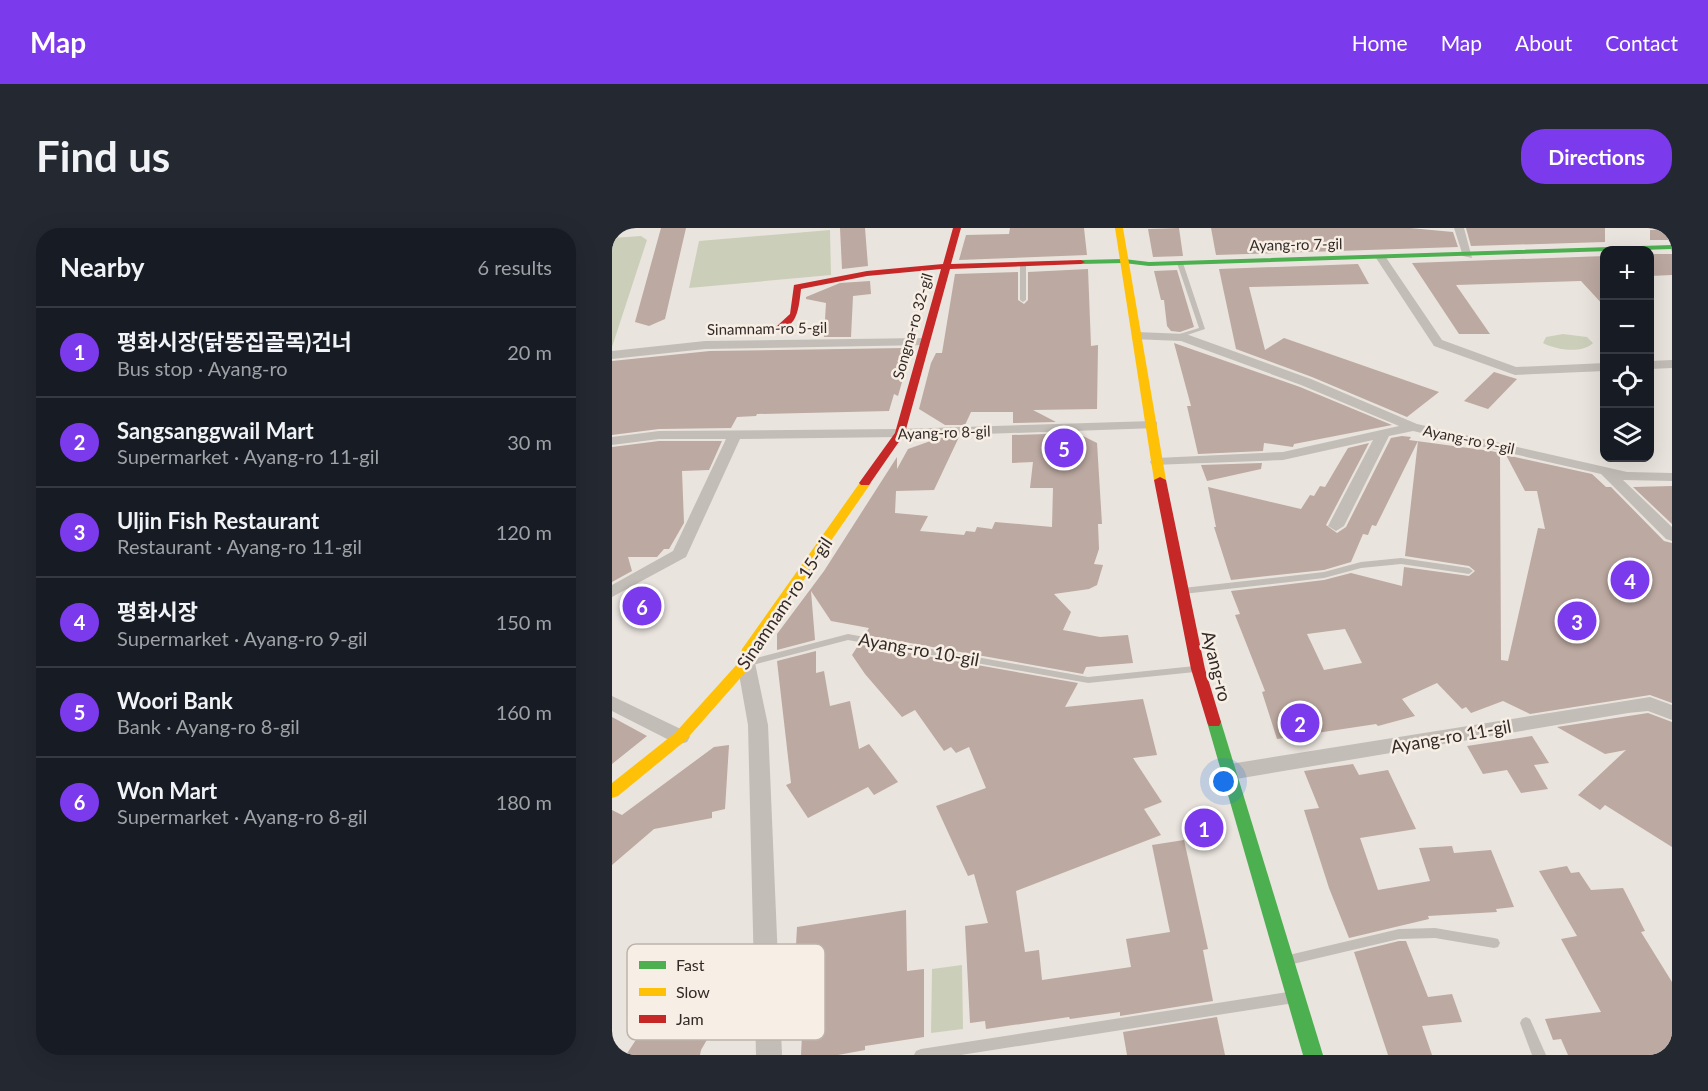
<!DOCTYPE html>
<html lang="en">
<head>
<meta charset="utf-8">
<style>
  body { margin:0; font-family:Lato,"Noto Sans KR",sans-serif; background:#242831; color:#f1f3f6 }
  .controls { position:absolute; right:18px; top:18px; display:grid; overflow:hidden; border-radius:12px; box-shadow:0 6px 24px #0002 }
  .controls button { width:54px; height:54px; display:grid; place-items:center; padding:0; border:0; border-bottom:2px solid #363941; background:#171b24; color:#f1f3f6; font:30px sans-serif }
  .you { position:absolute; left:612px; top:554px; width:21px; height:21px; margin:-15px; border:4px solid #fff; border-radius:50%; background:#1a73e8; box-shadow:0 0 0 9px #1a73e833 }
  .badge { display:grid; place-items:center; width:39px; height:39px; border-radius:50%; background:#7c3aed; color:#fff; font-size:20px; font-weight:700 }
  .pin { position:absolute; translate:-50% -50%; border:3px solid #fff; box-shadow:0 2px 6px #0006 }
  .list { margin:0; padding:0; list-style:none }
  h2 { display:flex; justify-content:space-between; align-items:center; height:78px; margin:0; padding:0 24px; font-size:26px }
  h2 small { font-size:20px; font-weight:400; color:#9ea1a6 }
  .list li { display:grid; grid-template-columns:39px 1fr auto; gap:18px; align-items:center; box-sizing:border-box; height:90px; padding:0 24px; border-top:2px solid #363941 }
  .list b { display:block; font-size:22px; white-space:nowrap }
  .list p { margin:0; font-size:20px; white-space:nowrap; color:#9ea1a6 }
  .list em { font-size:20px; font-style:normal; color:#9ea1a6 }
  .icon { flex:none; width:33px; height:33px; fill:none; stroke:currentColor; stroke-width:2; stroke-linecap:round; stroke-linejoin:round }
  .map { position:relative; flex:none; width:1060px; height:827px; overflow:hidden; border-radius:24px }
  header { display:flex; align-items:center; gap:36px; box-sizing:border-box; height:84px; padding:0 30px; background:#7c3aed; color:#fff }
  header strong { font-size:28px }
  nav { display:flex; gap:33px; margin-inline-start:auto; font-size:21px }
  .intro { display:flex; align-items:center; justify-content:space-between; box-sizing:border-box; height:144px; padding:0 36px }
  h1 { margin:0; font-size:42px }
  .button { padding:15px 27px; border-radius:24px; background:#7c3aed; color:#fff; font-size:21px; font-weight:700 }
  main { display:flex; gap:36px; padding:0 36px }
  aside { flex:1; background:#171b24; border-radius:24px; box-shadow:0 6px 24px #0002 }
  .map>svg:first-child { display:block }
</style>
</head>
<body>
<header>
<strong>Map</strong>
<nav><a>Home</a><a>Map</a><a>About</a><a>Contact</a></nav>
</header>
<div class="intro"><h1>Find us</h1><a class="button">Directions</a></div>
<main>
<aside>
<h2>Nearby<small>6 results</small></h2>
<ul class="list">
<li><span class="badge">1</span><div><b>평화시장(닭똥집골목)건너</b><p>Bus stop · Ayang-ro</p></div><em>20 m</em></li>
<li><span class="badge">2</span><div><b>Sangsanggwail Mart</b><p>Supermarket · Ayang-ro 11-gil</p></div><em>30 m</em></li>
<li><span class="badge">3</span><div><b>Uljin Fish Restaurant</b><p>Restaurant · Ayang-ro 11-gil</p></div><em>120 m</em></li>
<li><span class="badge">4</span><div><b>평화시장</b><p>Supermarket · Ayang-ro 9-gil</p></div><em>150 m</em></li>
<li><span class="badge">5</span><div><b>Woori Bank</b><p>Bank · Ayang-ro 8-gil</p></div><em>160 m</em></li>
<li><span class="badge">6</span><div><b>Won Mart</b><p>Supermarket · Ayang-ro 8-gil</p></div><em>180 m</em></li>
</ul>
</aside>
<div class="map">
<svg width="1060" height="827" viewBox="0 0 1060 827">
  <rect width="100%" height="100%" fill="#eae4de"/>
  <g fill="#cbcfb9">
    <polygon points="218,2 219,47 77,60 87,13"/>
    <polygon points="29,8 35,12 0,119 0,10"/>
    <path d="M 951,106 L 975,109 L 981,115 C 970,126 944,122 931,115 L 934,109 Z"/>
    <polygon points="350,737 351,801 319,805 320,741"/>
  </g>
  <g fill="#bca9a1" fill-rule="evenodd">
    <polygon points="49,0 74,0 53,91 37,98 23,94"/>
    <polygon points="228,0 253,0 256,38 230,41"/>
    <polygon points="398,0 472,0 475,27 347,32 354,7 397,6"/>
    <polygon points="567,0 571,28 541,29 536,1"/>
    <polygon points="599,0 798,0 841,4 846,19 604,27"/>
    <polygon points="854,0 993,0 993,14 859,18"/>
    <polygon points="1060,1 1060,12 1038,12 1038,2"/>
    <polygon points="1038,26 1060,26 1060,47 1038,48"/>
    <polygon points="993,28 993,79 969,53 844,57 878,106 847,106 800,35"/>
    <polygon points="746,36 757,56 637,59 653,122 672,110 827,164 795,189 700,149 624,121 607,41"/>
    <polygon points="476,41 479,118 486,117 485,181 421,182 444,194 401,195 401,184 359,184 353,197 333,197 307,181 319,135 324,125 330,125 343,46 406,44 406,72 412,76 416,72 416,44"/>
    <polygon points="565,42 582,99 568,104 559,103 555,98 552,72 549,72 542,43"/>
    <polygon points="258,53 259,66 241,68 239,109 212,109 214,75 194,71 194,69 228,55"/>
    <polygon points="562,115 688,159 780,197 682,216 681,219 652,215 651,223 586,226 575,178 579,178"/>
    <polygon points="295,120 299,122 286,168 282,166 277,183 145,186 144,188 125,189 119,200 47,201 0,207 0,133 98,123"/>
    <polygon points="882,144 905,151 876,181 852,173"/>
    <polygon points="465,205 485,215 490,296 486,296 487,321 482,336 491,337 485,357 477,361 442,366 459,384 451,402 488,409 516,407 521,435 474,439 471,446 253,407 257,400 219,393 199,363 203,412 165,422 165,406 212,343 285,229 285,241 296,221 327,210 347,209 322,262 284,263 283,285 316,288 308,303 352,307 354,303 363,304 365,299 380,301 383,294 440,299 441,260 418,260 421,234 400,235 400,207"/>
    <path d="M 790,208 L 799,209 L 797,212 L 879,223 L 888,225 L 889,432 L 896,433 L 926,300 L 933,301 L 925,263 L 913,263 L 894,227 L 980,246 L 994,259 L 999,259 L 1052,313 L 1060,315 L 1060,475 L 1038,467 L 918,486 L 891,473 L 859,485 L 854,479 L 850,481 L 825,455 L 790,471 L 803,488 L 766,498 L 764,496 L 665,511 L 650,464 L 653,463 L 623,387 L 628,386 L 619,363 L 712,352 L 739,345 L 790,358 L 792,339 L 857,348 L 863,343 L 857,338 L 793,328 L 806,213 L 764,298 L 760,297 L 756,307 L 751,306 L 739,334 L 712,342 L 619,352 L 602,299 L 604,299 L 596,259 L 689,281 L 698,267 L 702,268 L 708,258 L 713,259 L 736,220 L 757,215 L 714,297 L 725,305 L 734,299 L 779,210 ZM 733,401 L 750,435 L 712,442 L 695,406 Z"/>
    <polygon points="47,213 110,213 97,242 70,243 72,295 57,321 52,321 45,329 16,329 20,343 0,354 0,219"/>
    <polygon points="650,235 649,241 595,253 589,237"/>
    <polygon points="1060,258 1060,296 1021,259"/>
    <polygon points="247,416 466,455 453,479 531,471 545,527 521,530 550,574 532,581 549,607 404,663 413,724 427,722 430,752 519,739 514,711 558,704 540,617 572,612 596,721 591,722 601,773 508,788 508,784 458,791 457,789 374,801 373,793 358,795 353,698 376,695 362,646 356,648 324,578 374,560 357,519 344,525 339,519 332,523 303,482 290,489 253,446 240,427"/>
    <polygon points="204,423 204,445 212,443 218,478 238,473 247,521 257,516 286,554 262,567 256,559 196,590 174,557 179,555 165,433"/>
    <polygon points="1036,485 1060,494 1060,619 993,577 988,582 966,567 1014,522 993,526 945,499"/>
    <polygon points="0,489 35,508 0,536"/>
    <polygon points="920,508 937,535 922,537 936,561 909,565 895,542 871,546 855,518"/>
    <polygon points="117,517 113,581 100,584 100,590 42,601 0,637 0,582 10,587 102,519"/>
    <polygon points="741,536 747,547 776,542 804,601 748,610 766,662 818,653 807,620 840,618 842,625 879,622 902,679 884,681 885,684 816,688 817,691 737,710 717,660 692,582 707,580 692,543"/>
    <polygon points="955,638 959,645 967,644 979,662 1011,660 1033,703 1029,704 1060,754 1060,827 956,827 949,811 941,812 933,791 989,784 949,711 965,708 927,643"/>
    <polygon points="294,682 295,743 312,741 312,809 253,818 253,822 226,827 189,827 190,807 201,805 204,750 182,754 185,699"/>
    <polygon points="787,713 794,713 816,769 840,766 850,794 810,798 820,827 776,827 742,724"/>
    <polygon points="133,719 133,769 118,772 89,822 88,827 14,827 29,804 43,808 77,757 78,732"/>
    <polygon points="605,789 613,827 515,827 511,804"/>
  </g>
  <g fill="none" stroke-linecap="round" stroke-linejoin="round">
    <g fill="#c3bdb7" fill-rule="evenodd">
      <polygon points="568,33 571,35 593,101 563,111 561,110 561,108 587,100 565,35"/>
      <polygon points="411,35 414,37 414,72 411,74 408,72 408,37"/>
      <polygon points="789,330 857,340 861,343 857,346 789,336 749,340 712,350 571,366 567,363 571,360 712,344 749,334"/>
      <polygon points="236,406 476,449 583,438 588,441 583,444 476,455 236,412 137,438 132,435 137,432"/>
      <polygon points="823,700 882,710 886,711 888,715 886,719 882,720 823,710 787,711 681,736 677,735 675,731 677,727 681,726 787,701"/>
      <polygon points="676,764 680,766 682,770 680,774 676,776 349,827 302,827 304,823 309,821"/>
      <polygon points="914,789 918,791 934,827 920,827 908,795 910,791"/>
    </g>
    <g fill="#c3bdb7" fill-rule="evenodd">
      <polygon points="842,0 852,0 860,30 851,28"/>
      <polygon points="765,28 773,28 830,112 904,139 993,135 993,143 903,147 822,118 764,30"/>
      <polygon points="524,104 574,106 699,151 805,196 1015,244 1060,245 1060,253 1011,252 1060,299 1060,313 1054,311 989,246 801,203 777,208 732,298 724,303 716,298 761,212 671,232 540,237 538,234 540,231 545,230 671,224 787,198 689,157 569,113 520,111 520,105"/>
      <polygon points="311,110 315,111 315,117 93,121 0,131 0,123 93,113"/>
      <polygon points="1060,132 1060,140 1038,141 1038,133"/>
      <polygon points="540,193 545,194 545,200 288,209 128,211 74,329 0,369 0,357 61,323 114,211 47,211 0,217 0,209 47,203 288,201"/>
      <polygon points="134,429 141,431 143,435 156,497 170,827 144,827 136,497 125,435 127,431"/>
      <polygon points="0,468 75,504 78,509 75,514 68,516 61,514 0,483"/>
      <polygon points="1038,469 1060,477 1060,492 1036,483 1016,485 618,552 611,550 608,544 611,538 618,536"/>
    </g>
    <g fill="#4caf50" fill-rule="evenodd">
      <polygon points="1060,17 1060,21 537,38 512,35 469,36 465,34 469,32 512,31 537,34"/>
      <polygon points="602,489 607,490 609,494 711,827 691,827 595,494 597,490"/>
    </g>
    <g fill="#ffc107" fill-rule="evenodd">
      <polygon points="503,0 511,0 554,252 548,255 542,252"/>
      <polygon points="253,252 259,255 142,424 139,438 73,513 6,568 0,570 0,555 63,505 127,434 130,421 249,253"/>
    </g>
    <g fill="#c62828" fill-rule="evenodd">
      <path d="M 341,0 L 349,0 L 339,36 L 469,32 L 473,34 L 469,36 L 338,41 L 293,205 L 257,257 L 249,257 L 247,255 L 283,205 L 329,41 L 255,48 L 189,61 C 185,99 181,100 144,107 L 140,104 L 165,98 L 178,86 L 182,57 L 255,43 L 331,36 Z"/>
      <polygon points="548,249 554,252 593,441 609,494 607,498 597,498 595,494 579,441 542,252"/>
    </g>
  </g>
  <g text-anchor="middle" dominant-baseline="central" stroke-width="5" stroke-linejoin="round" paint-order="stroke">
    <g font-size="15" fill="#332a27" stroke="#f7efe5">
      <text transform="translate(684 16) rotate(-1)">Ayang-ro 7-gil</text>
      <text transform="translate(300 98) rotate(-74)">Songna-ro 32-gil</text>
      <text transform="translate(155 100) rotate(-1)">Sinamnam-ro 5-gil</text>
      <text transform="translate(332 204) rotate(-2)">Ayang-ro 8-gil</text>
      <text transform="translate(857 211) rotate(12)">Ayang-ro 9-gil</text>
    </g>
    <g font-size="18" fill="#332a27" stroke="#f7efe5">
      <text transform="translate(172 375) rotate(-56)">Sinamnam-ro 15-gil</text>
      <text transform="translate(307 421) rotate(10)">Ayang-ro 10-gil</text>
      <text transform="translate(605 438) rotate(76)">Ayang-ro</text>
      <text transform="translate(839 508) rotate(-10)">Ayang-ro 11-gil</text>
    </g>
  </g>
  <rect x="15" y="716" width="198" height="96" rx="9" fill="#f7efe5" stroke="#bcb4ac" stroke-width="1.5"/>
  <rect x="27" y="733" width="27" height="8" fill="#4caf50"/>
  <rect x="27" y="760" width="27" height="8" fill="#ffc107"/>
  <rect x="27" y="787" width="27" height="8" fill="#c62828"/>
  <g font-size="16" fill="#332a27">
    <text x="64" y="743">Fast</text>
    <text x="64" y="770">Slow</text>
    <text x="64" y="797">Jam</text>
  </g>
</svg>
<div class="controls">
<button>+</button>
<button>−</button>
<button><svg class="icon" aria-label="locate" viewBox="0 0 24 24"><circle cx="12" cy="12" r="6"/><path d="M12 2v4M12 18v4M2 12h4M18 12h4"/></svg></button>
<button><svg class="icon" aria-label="layers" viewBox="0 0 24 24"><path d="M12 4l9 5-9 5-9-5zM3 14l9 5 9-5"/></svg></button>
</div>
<div class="you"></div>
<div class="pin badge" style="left:592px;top:600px">1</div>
<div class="pin badge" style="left:688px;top:495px">2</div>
<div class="pin badge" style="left:965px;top:393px">3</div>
<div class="pin badge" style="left:1018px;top:352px">4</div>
<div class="pin badge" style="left:452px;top:220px">5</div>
<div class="pin badge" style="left:30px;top:378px">6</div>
</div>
</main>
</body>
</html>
